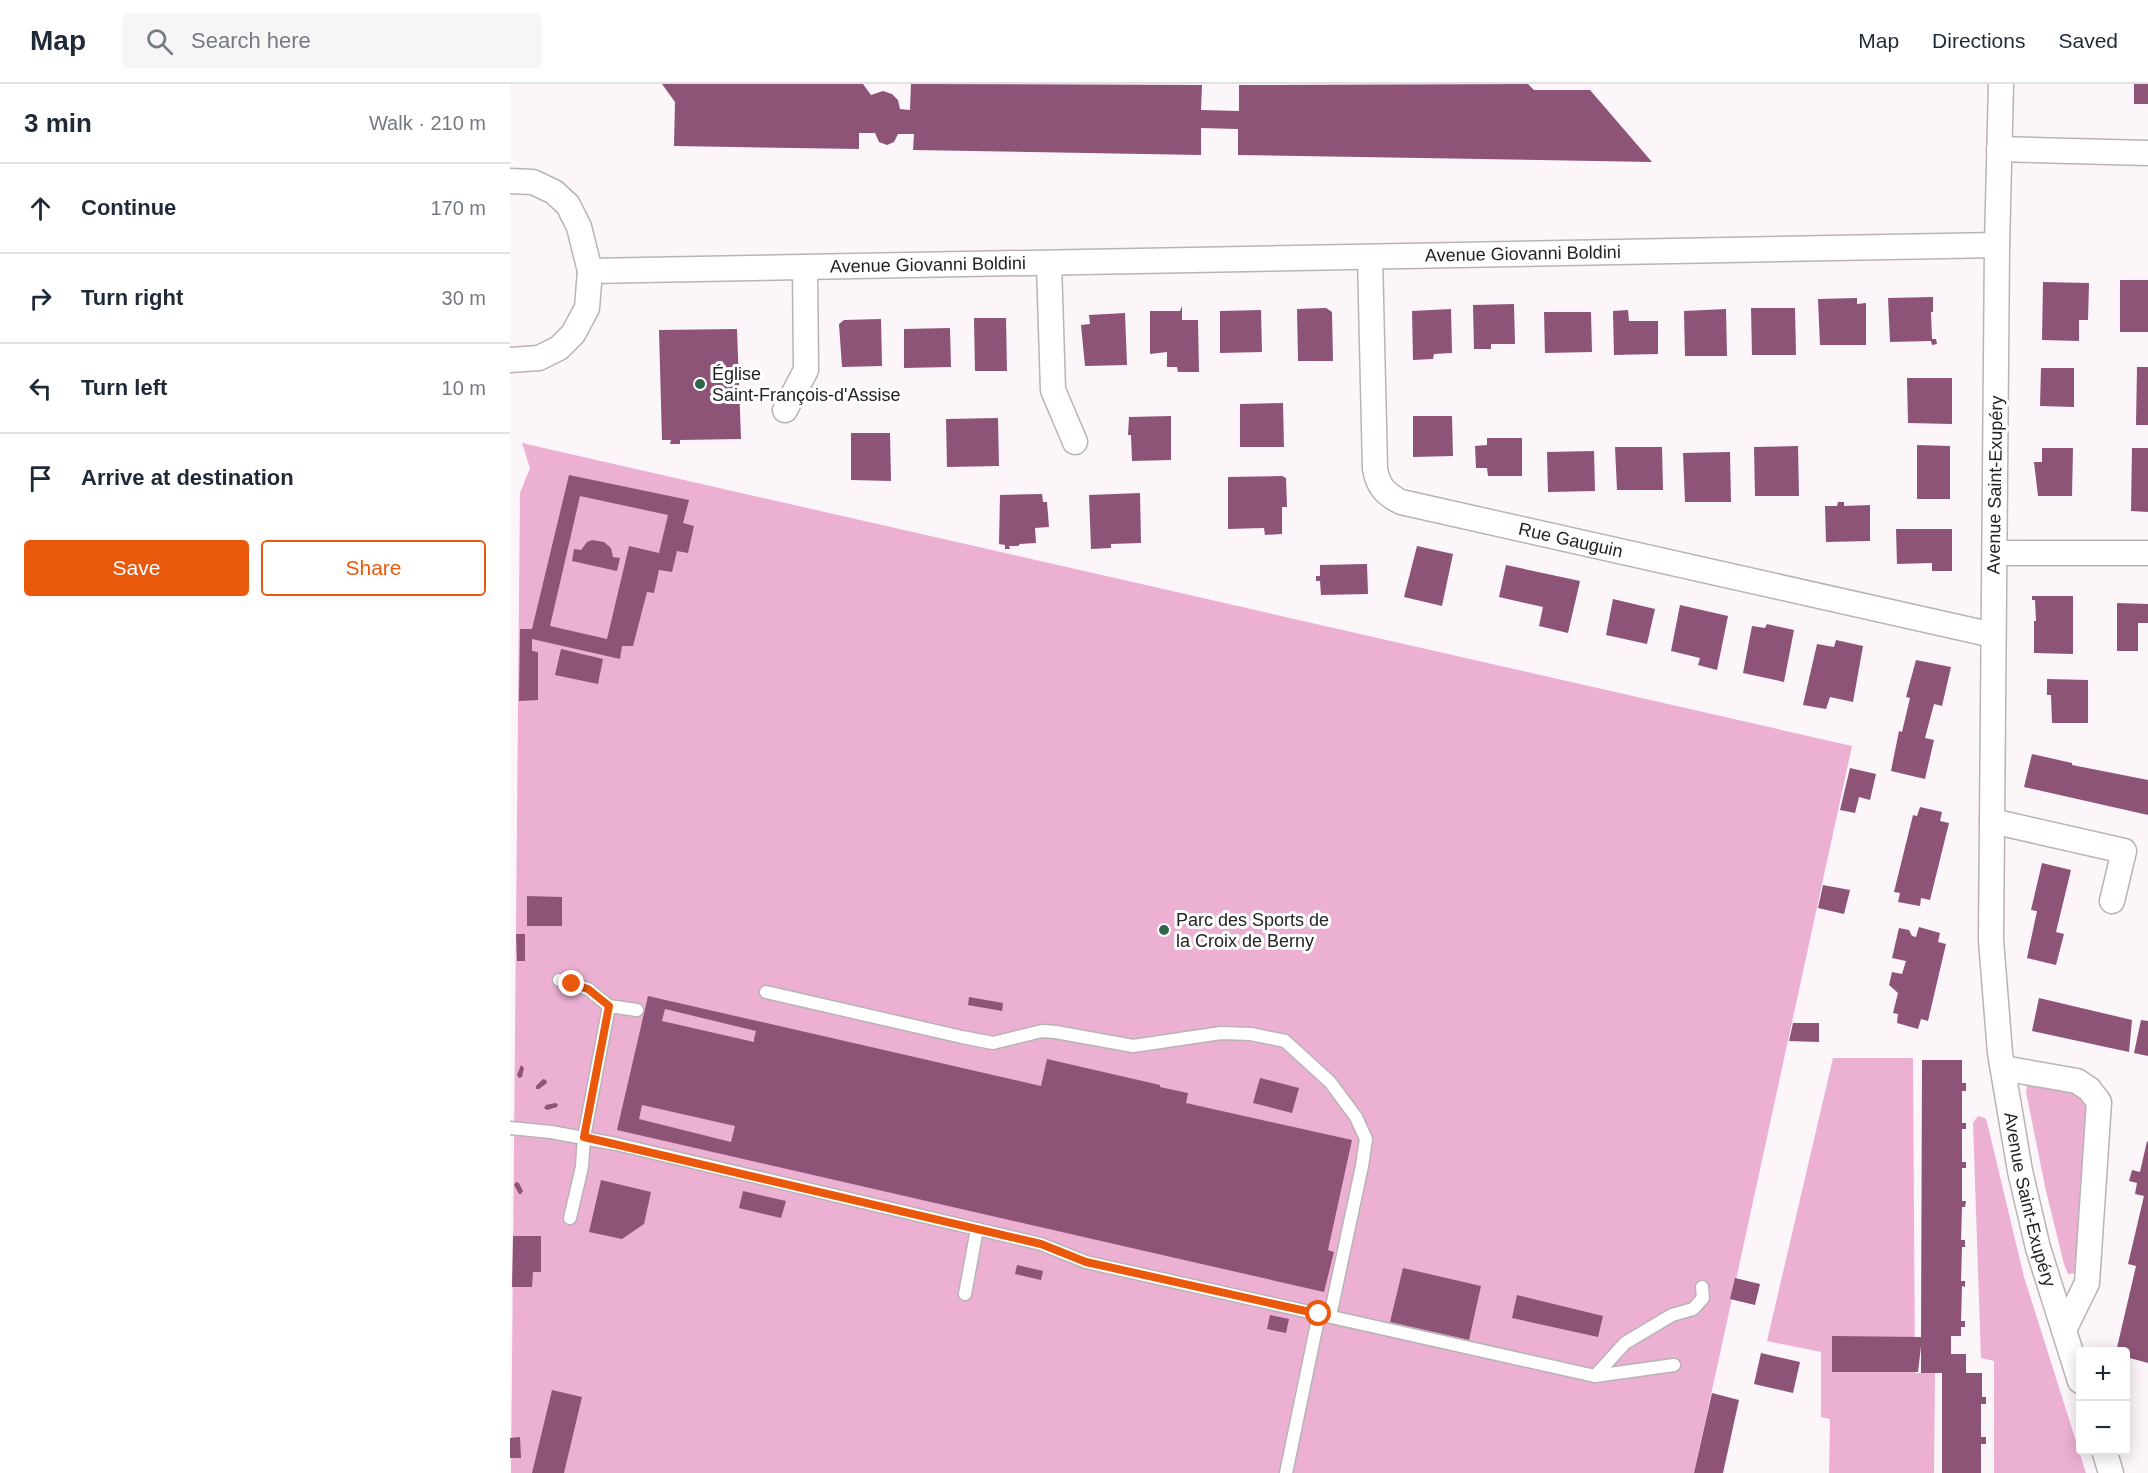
<!DOCTYPE html>
<html lang="en">
<head>
<meta charset="utf-8">
<style>
  body { margin:0; font-family:Arial,sans-serif; background:#f6f6f7; color:#1f2937 }
  .controls { position:absolute; right:18px; bottom:18px; display:grid; overflow:hidden; border-radius:6px; box-shadow:0 3px 15px #0003 }
  .controls button { width:54px; height:54px; display:grid; place-items:center; padding:0; border:0; border-bottom:2px solid #e0e1e3; background:#fff; color:#1f2937; font:30px sans-serif }
  .stop { position:absolute; width:18px; height:18px; margin:-14px; border:4px solid #ea580c; border-radius:50%; background:#fff }
  .stop.end { background:#ea580c; border-color:#fff; box-shadow:0 2px 6px #0008 }
  .list { margin:0; padding:0; list-style:none }
  h2 { display:flex; justify-content:space-between; align-items:center; height:78px; margin:0; padding:0 24px; font-size:26px }
  h2 small { font-size:20px; font-weight:400; color:#747a83 }
  .list li { display:grid; grid-template-columns:39px 1fr auto; gap:18px; align-items:center; box-sizing:border-box; height:90px; padding:0 24px; border-top:2px solid #e0e1e3 }
  .list b { display:block; font-size:22px; white-space:nowrap }
  .list em { font-size:20px; font-style:normal; color:#747a83 }
  .actions { display:flex; gap:12px; padding:18px 24px }
  .actions a { flex:1; padding:14px 0; border:2px solid #ea580c; border-radius:6px; text-align:center; font-size:21px; color:#ea580c }
  .actions .main { background:#ea580c; color:#fff }
  .icon { flex:none; width:33px; height:33px; fill:none; stroke:currentColor; stroke-width:2; stroke-linecap:round; stroke-linejoin:round }
  .map { position:relative; flex:none; width:1638px; height:1389px; overflow:hidden }
  header { display:flex; align-items:center; gap:36px; box-sizing:border-box; height:84px; padding:0 30px; background:#fff; border-bottom:2px solid #e0e1e3 }
  header strong { font-size:28px }
  nav { display:flex; gap:33px; margin-inline-start:auto; font-size:21px }
  .search { width:420px; height:54px; background:#f6f6f7; display:flex; align-items:center; gap:15px; box-sizing:border-box; padding:0 21px; border-radius:6px; color:#747a83; font-size:22px }
  main { display:flex }
  aside { flex:1; background:#fff }
  .map>svg:first-child { display:block }
</style>
</head>
<body>
<header>
<strong>Map</strong>
<div class="search"><svg class="icon" aria-label="search" viewBox="0 0 24 24"><circle cx="10" cy="10" r="6"/><path d="M15 15l6 6"/></svg>Search here</div>
<nav><a>Map</a><a>Directions</a><a>Saved</a></nav>
</header>
<main>
<aside>
<h2>3 min<small>Walk · 210 m</small></h2>
<ul class="list">
<li><svg class="icon" aria-label="ahead" viewBox="0 0 24 24"><path d="M12 20V5M6 11l6-6 6 6"/></svg><div><b>Continue</b></div><em>170 m</em></li>
<li><svg class="icon" aria-label="right" viewBox="0 0 24 24"><path d="M7 20v-9h11M14 6l5 5-5 5"/></svg><div><b>Turn right</b></div><em>30 m</em></li>
<li><svg class="icon" aria-label="left" viewBox="0 0 24 24"><path d="M17 20v-9H6M10 6l-5 5 5 5"/></svg><div><b>Turn left</b></div><em>10 m</em></li>
<li><svg class="icon" aria-label="arrive" viewBox="0 0 24 24"><path d="M6 21V4h12l-3 4 3 4H6"/></svg><div><b>Arrive at destination</b></div></li>
</ul>
<div class="actions"><a class="main">Save</a><a>Share</a></div>
</aside>
<div class="map">
<svg width="1638" height="1389" viewBox="0 0 1638 1389">
  <rect width="100%" height="100%" fill="#fcf5f9"/>
  <g fill="#ecb0d3">
    <polygon points="12,359 1342,662 1184,1389 1,1389 10,409 20,384"/>
    <polygon points="1323,974 1403,974 1405,1289 1425,1289 1424,1389 1319,1389 1320,1335 1311,1333 1311,1268 1257,1257"/>
    <polygon points="1521,997 1566,1006 1578,1016 1566,1189 1558,1190 1554,1180 1536,1107 1516,1008 1517,1002"/>
    <polygon points="1468,1032 1475,1034 1477,1038 1514,1193 1576,1389 1484,1389 1484,1277 1471,1274 1463,1039"/>
  </g>
  <g fill="#8d5477" fill-rule="evenodd">
    <polygon points="152,0 353,0 361,11 373,7 382,10 388,16 390,25 400,26 401,0 692,1 691,26 729,27 729,1 1018,0 1024,6 1080,6 1142,78 728,71 728,45 691,44 691,71 403,66 404,50 388,50 384,58 377,61 369,58 365,49 349,49 349,65 164,62 165,18"/>
    <rect x="1624" y="0" width="14" height="20"/>
    <rect x="1610" y="196" width="28" height="52"/>
    <polygon points="1533,198 1579,199 1578,236 1569,236 1569,257 1532,256"/>
    <polygon points="1423,213 1423,228 1421,228 1422,255 1426,255 1427,260 1422,261 1421,257 1380,258 1378,214"/>
    <polygon points="1347,214 1347,220 1356,219 1356,261 1310,261 1308,215"/>
    <polygon points="1004,220 1005,260 981,260 981,265 964,265 963,221"/>
    <polygon points="672,222 672,236 688,236 689,288 668,288 667,283 657,283 657,268 640,270 640,227 670,227"/>
    <polygon points="816,224 822,228 823,277 788,277 787,225"/>
    <polygon points="1241,224 1285,224 1286,271 1242,271"/>
    <polygon points="941,225 942,269 924,270 923,275 903,276 902,227"/>
    <polygon points="1216,225 1217,272 1175,272 1174,227"/>
    <polygon points="751,226 752,268 710,269 710,227"/>
    <polygon points="1118,226 1119,237 1148,237 1148,270 1104,271 1103,227"/>
    <polygon points="1034,228 1081,228 1082,268 1035,269"/>
    <polygon points="615,229 617,281 575,282 571,241 580,240 579,231"/>
    <polygon points="464,234 496,234 497,287 465,287"/>
    <polygon points="371,235 372,282 332,283 329,240 334,236"/>
    <polygon points="440,244 441,283 394,284 394,245"/>
    <polygon points="227,245 231,355 170,356 170,360 160,360 161,356 152,356 149,246"/>
    <polygon points="1627,283 1638,283 1638,341 1626,341"/>
    <polygon points="1531,284 1564,284 1564,323 1530,322"/>
    <polygon points="1397,294 1442,294 1442,340 1398,339"/>
    <polygon points="773,319 774,363 730,363 730,320"/>
    <polygon points="661,332 661,376 622,377 621,351 618,351 619,333"/>
    <polygon points="903,332 942,332 943,372 903,373"/>
    <polygon points="488,334 489,382 437,383 436,335"/>
    <polygon points="341,349 380,349 381,397 341,396"/>
    <polygon points="977,354 1012,354 1012,392 978,392 977,384 966,384 965,362 977,361"/>
    <polygon points="1407,361 1440,362 1440,415 1407,415"/>
    <polygon points="1288,362 1289,412 1245,412 1244,363"/>
    <polygon points="1105,363 1152,363 1153,406 1107,406"/>
    <polygon points="1532,364 1563,364 1562,412 1528,412 1524,378 1532,378"/>
    <polygon points="1622,364 1638,364 1638,428 1621,427"/>
    <polygon points="1084,367 1085,407 1038,408 1037,368"/>
    <polygon points="1220,368 1221,418 1175,418 1173,369"/>
    <path d="M 59,391 L 179,416 L 173,439 L 184,442 L 178,469 L 167,467 L 162,488 L 149,486 L 144,509 L 137,508 L 123,562 L 112,562 L 110,575 L 22,555 L 22,567 L 28,568 L 28,616 L 9,617 L 10,545 L 22,545 ZM 70,412 L 158,431 L 149,469 L 119,462 L 97,555 L 40,542 Z"/>
    <polygon points="772,392 776,394 777,423 772,423 772,450 755,451 754,444 718,445 718,393"/>
    <polygon points="630,409 631,459 601,460 601,464 581,465 579,411"/>
    <polygon points="532,410 533,418 537,418 539,443 525,444 526,459 510,460 508,462 499,462 500,465 495,465 495,461 489,460 490,411"/>
    <polygon points="1328,418 1334,418 1334,422 1360,421 1360,457 1316,458 1315,422 1327,422"/>
    <polygon points="1386,445 1442,445 1442,487 1422,487 1422,479 1387,480"/>
    <polygon points="82,456 94,458 101,464 103,473 110,474 107,487 62,477 64,465 71,466 77,458"/>
    <polygon points="907,462 943,470 932,522 894,513"/>
    <polygon points="857,480 858,510 811,511 810,497 806,497 806,492 810,492 810,481"/>
    <polygon points="996,481 1070,497 1058,549 1029,542 1033,523 989,513"/>
    <polygon points="1522,512 1563,512 1563,570 1524,569 1524,537 1526,537 1525,516 1522,516"/>
    <polygon points="1103,515 1145,525 1137,560 1096,551"/>
    <polygon points="1607,519 1638,520 1638,539 1628,539 1628,567 1607,567"/>
    <polygon points="1170,521 1218,532 1207,586 1188,581 1190,574 1161,567"/>
    <polygon points="1257,540 1284,546 1274,598 1233,589 1242,542 1255,544"/>
    <polygon points="1326,556 1353,562 1343,618 1320,613 1316,625 1293,621 1307,560 1324,563"/>
    <polygon points="51,565 93,575 88,600 45,591"/>
    <polygon points="1406,576 1441,583 1432,622 1424,620 1415,654 1424,656 1415,695 1381,687 1389,647 1392,648 1400,614 1396,613"/>
    <polygon points="1537,595 1578,596 1578,639 1542,639 1541,611 1537,611"/>
    <polygon points="1522,670 1562,679 1562,681 1638,696 1638,731 1514,703"/>
    <polygon points="1340,684 1366,690 1360,716 1349,713 1345,729 1330,726"/>
    <polygon points="1410,723 1432,728 1430,737 1439,739 1420,816 1411,814 1410,822 1388,818 1390,809 1384,808 1403,731 1407,732"/>
    <polygon points="1532,779 1561,786 1546,848 1554,850 1546,881 1517,874 1527,827 1521,826"/>
    <polygon points="1313,801 1340,806 1334,830 1308,824"/>
    <polygon points="17,812 52,813 52,842 17,842"/>
    <polygon points="1409,843 1430,849 1428,858 1436,860 1418,937 1411,935 1408,945 1387,939 1388,930 1383,929 1388,909 1379,901 1382,888 1392,890 1396,877 1382,874 1389,844 1399,846 1402,852 1406,853"/>
    <polygon points="6,850 15,850 15,877 7,877"/>
    <path d="M 138,912 L 531,1002 L 537,975 L 650,1001 L 650,1003 L 678,1009 L 676,1019 L 842,1056 L 818,1166 L 824,1168 L 814,1208 L 107,1046 ZM 155,925 L 246,947 L 244,955 L 244,958 L 152,937 ZM 132,1021 L 225,1042 L 221,1058 L 129,1035 Z"/>
    <polygon points="459,913 493,919 492,927 458,921"/>
    <polygon points="1529,914 1622,936 1619,968 1522,947"/>
    <polygon points="1631,936 1638,937 1638,972 1624,969"/>
    <polygon points="1283,939 1309,939 1309,958 1279,957"/>
    <polygon points="1412,976 1452,976 1452,999 1456,999 1456,1007 1452,1007 1452,1039 1456,1039 1456,1045 1452,1045 1452,1078 1456,1078 1456,1084 1452,1084 1452,1117 1456,1117 1455,1123 1452,1123 1451,1156 1455,1156 1455,1163 1452,1163 1451,1197 1455,1197 1455,1203 1452,1202 1451,1237 1455,1237 1455,1243 1451,1243 1451,1252 1441,1252 1441,1270 1456,1270 1456,1289 1472,1289 1472,1313 1476,1313 1476,1320 1471,1320 1471,1353 1476,1353 1476,1360 1471,1360 1471,1389 1432,1389 1432,1289 1411,1289 1411,1262 1408,1288 1322,1288 1322,1252 1411,1253"/>
    <polygon points="11,981 14,984 12,993 9,994 7,991"/>
    <polygon points="750,994 789,1004 782,1029 743,1019"/>
    <polygon points="33,995 36,996 37,999 29,1005 26,1005 26,1002"/>
    <polygon points="45,1019 48,1020 47,1023 37,1026 34,1024 36,1021"/>
    <polygon points="1637,1057 1638,1058 1638,1279 1616,1273 1616,1268 1606,1268 1626,1182 1618,1180 1634,1112 1625,1110 1627,1099 1619,1097 1622,1086 1630,1088"/>
    <polygon points="91,1096 141,1108 134,1140 112,1155 79,1148"/>
    <polygon points="6,1098 9,1099 13,1107 11,1110 9,1110 4,1101"/>
    <polygon points="233,1107 276,1117 271,1134 229,1124"/>
    <polygon points="3,1152 31,1152 31,1188 23,1188 22,1203 2,1203"/>
    <polygon points="507,1181 533,1187 531,1196 505,1190"/>
    <polygon points="893,1184 971,1202 959,1256 880,1238"/>
    <polygon points="1225,1194 1250,1200 1245,1221 1220,1215"/>
    <polygon points="1007,1211 1093,1232 1088,1253 1002,1234"/>
    <polygon points="760,1231 779,1235 776,1249 757,1245"/>
    <polygon points="1251,1269 1290,1278 1283,1309 1244,1300"/>
    <polygon points="42,1306 72,1313 54,1389 22,1389"/>
    <polygon points="1202,1309 1229,1316 1213,1389 1184,1389"/>
    <polygon points="10,1353 11,1374 0,1374 0,1354"/>
  </g>
  <g fill="none" stroke-linecap="round" stroke-linejoin="round">
    <g stroke="#b9b3b6" stroke-width="15">
      <g id="lane">
        <polyline points="49,896 78,905 99,922 74,1053 72,1083 60,1134"/>
        <polyline points="256,908 452,953 483,959 532,947 546,948 623,962 711,949 741,950 775,957 820,998 846,1033 856,1055 852,1082 820,1232"/>
        <polyline points="99,922 127,926"/>
        <polyline points="0,1044 41,1048 106,1060 531,1160 576,1178 1085,1292 1115,1259 1162,1231 1183,1225 1193,1214 1192,1203"/>
        <polyline points="455,1210 467,1145"/>
        <polyline points="1085,1292 1164,1281"/>
        <polyline points="776,1389 809,1230"/>
      </g>
    </g>
    <g stroke="#b9b3b6" stroke-width="27">
      <g id="street">
        <path id="s1" d="M 1491,0 L 1487,161 L 1481,856 L 1490,969 L 1510,1087 L 1528,1164 L 1570,1297"/>
        <polyline points="1489,65 1638,69"/>
        <polyline points="0,97 23,98 44,108 58,121 69,143 80,187 77,224 63,250 49,264 29,274 0,276"/>
        <path id="s2" d="M 860,173 L 865,385 C 868,402 875,410 891,418 L 1483,551"/>
        <polyline points="539,180 543,306 565,358"/>
        <path id="s3" d="M 80,187 L 1487,161"/>
        <polyline points="275,326 296,286 295,183"/>
        <polyline points="1485,469 1638,469"/>
        <polyline points="1482,737 1614,767 1602,817"/>
        <polyline points="1493,984 1567,997 1579,1005 1589,1018 1577,1199 1554,1246"/>
        <polyline points="1594,1366 1601,1389"/>
      </g>
    </g>
    <use href="#lane" stroke="#fff" stroke-width="12"/>
    <use href="#street" stroke="#fff" stroke-width="24"/>
  </g>
  <g fill="none" stroke-linecap="round" stroke-linejoin="round">
    <polyline stroke="#ea580c" stroke-width="8" points="62,900 78,905 99,922 74,1053 531,1160 576,1178 809,1230"/>
  </g>
  <g fill="#2d654d" stroke="#fff" stroke-width="2">
    <circle cx="190" cy="300" r="6"/>
    <circle cx="654" cy="846" r="6"/>
  </g>
  <g text-anchor="middle" dominant-baseline="central" stroke-width="6" stroke-linejoin="round" paint-order="stroke">
    <g font-size="18" fill="#252224" stroke="#fff">
      <text stroke="none"><textPath href="#s3" startOffset="933">Avenue Giovanni Boldini</textPath></text>
      <text stroke="none"><textPath href="#s3" startOffset="338">Avenue Giovanni Boldini</textPath></text>
      <text transform="translate(1485 401) rotate(-89)">Avenue Saint-Exupéry</text>
      <text stroke="none"><textPath href="#s2" startOffset="430">Rue Gauguin</textPath></text>
      <text stroke="none"><textPath href="#s1" startOffset="1119">Avenue Saint-Exupéry</textPath></text>
    </g>
    <g font-size="18" fill="#252224" stroke="#fff" text-anchor="start">
      <text x="202" y="290">Église<tspan x="202" dy="21">Saint-François-d'Assise</tspan></text>
      <text x="666" y="836">Parc des Sports de<tspan x="666" dy="21">la Croix de Berny</tspan></text>
    </g>
  </g>
</svg>
<div class="controls">
<button>+</button>
<button>−</button>
</div>
<div class="stop" style="left:809px;top:1230px"></div>
<div class="stop end" style="left:62px;top:900px"></div>
</div>
</main>
</body>
</html>
